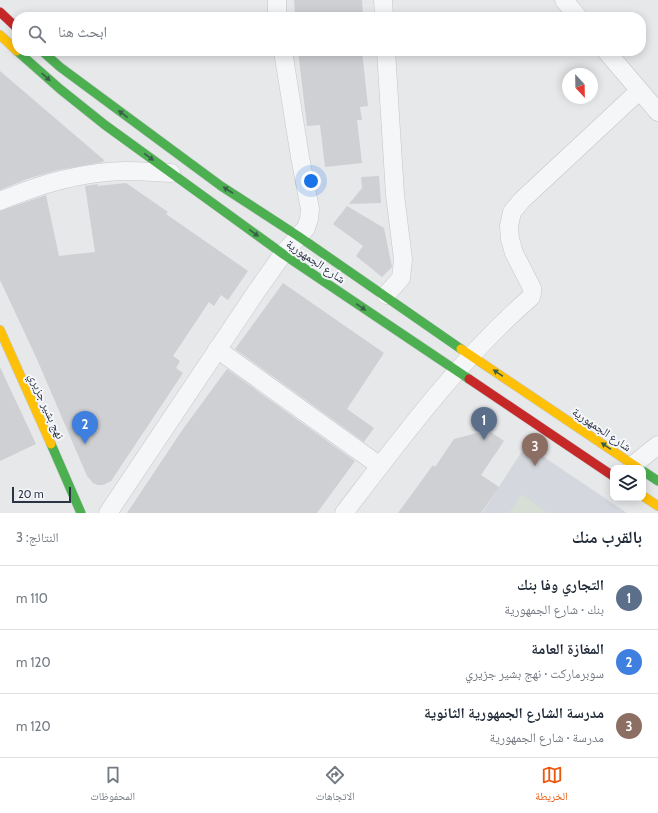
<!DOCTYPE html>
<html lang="ar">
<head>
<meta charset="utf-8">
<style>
  body { margin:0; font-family:Cabin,"Noto Naskh Arabic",sans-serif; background:#f2f2f3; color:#1f2937; direction:rtl }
  .controls { position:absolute; right:12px; bottom:12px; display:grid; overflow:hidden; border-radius:8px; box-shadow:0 2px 10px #0003 }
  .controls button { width:36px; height:36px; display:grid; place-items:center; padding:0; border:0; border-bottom:1px solid #e0e1e3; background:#fff; color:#1f2937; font:20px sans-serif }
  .compass { position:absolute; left:562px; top:68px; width:36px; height:36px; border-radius:50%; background:#fff; box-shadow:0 2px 10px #0003; rotate:158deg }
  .scale { position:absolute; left:12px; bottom:10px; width:59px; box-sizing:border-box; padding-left:4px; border:2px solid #2b3445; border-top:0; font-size:11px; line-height:14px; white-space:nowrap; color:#2b3445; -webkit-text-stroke:3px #f4f6f9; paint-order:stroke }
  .you { position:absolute; left:311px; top:181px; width:14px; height:14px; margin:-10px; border:3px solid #fff; border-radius:50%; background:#1a73e8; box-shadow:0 0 0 6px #1a73e833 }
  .badge { display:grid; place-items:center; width:26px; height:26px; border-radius:50%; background:#ea580c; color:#fff; font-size:13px; font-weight:700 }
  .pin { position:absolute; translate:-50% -33px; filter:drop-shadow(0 1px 2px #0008) }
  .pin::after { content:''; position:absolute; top:21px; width:14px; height:12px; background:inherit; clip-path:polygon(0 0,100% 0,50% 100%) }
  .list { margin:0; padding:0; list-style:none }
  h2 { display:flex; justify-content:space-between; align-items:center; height:52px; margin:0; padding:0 16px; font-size:17px }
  h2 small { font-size:13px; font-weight:400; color:#747a83 }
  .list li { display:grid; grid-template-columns:26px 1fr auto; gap:12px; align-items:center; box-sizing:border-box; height:64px; padding:0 16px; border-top:1px solid #e0e1e3 }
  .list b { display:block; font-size:15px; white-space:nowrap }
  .list p { margin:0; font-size:13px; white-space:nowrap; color:#747a83 }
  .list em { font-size:13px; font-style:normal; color:#747a83 }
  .icon { flex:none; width:22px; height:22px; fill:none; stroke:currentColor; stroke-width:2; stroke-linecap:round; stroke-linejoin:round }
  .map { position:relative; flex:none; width:658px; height:513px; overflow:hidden; direction:ltr }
  .search { position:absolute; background:#fff; box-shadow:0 2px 10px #0003; left:12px; right:12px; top:12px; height:44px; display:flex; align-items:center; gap:10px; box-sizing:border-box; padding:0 14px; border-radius:16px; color:#747a83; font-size:15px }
  .sheet { height:244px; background:#fff }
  nav { display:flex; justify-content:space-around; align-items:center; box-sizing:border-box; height:56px; border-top:1px solid #e0e1e3; background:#fff; font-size:11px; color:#747a83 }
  nav a { display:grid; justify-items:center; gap:2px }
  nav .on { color:#ea580c }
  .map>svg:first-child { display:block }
</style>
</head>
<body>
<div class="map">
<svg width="658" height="513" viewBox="0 0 658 513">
  <rect width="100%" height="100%" fill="#e6e8ea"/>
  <polygon fill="#d4d7dd" points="526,445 627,513 482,513"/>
  <polygon fill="#d6ded6" points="522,494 548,513 509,513"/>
  <g fill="#ced0d3">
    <polygon points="294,0 362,0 363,17 295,17"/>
    <polygon points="298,51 362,51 368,106 360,107 362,120 357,120 362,163 325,167 320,125 307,126"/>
    <polygon points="0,71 104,160 103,162 58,170 27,179 0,190"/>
    <polygon points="379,176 381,203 349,204 362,188 361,177"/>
    <polygon points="126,183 168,212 166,214 248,271 228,300 221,295 214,306 209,302 173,356 180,361 176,368 183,373 111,481 103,485 98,485 93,483 87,476 36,357 0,280 0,211 46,195 59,256 95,252 85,186 98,184 97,186"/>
    <polygon points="347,206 384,228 392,267 382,277 356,256 363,246 333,224"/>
    <polygon points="283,283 384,353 347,409 374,428 364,442 235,349"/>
    <polygon points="0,367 36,444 0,461"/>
    <polygon points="227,369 355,461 317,513 127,513 183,429"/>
    <polygon points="488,430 504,441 481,475 499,487 481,513 398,513 433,465 435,467 454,439"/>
  </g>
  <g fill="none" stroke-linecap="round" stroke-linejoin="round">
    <g stroke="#c4c6c8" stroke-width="19">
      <g id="street">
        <polyline points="277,0 277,17"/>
        <polyline points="383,0 384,17"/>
        <polyline points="564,0 578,17"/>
        <polyline points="606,51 658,112"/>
        <path d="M 0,201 C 41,184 80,172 125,171 C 140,171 155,172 171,173"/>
        <polyline points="386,295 401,278 403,259 395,195 386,51"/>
        <polyline points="217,349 380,466"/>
        <polyline points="633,465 658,445"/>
        <polyline points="108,513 256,292 283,254 306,228 309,219 310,209 300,157 283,51"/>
        <path d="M 344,513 C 402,437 459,360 531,297 L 532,293 L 532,288 L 514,253 L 510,239 L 509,226 L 512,212 L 522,200 L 639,91"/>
      </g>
    </g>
    <g stroke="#c4c6c8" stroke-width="10">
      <g id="fast">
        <polyline points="17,51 60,89 105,125 283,254 469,379"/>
        <polyline points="42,51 60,67 221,186 298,236 461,349"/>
        <polyline points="51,444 81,513"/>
        <polyline points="643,471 658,481"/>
      </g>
    </g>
    <g stroke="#c4c6c8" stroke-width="10">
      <g id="slow">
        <polyline points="0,35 17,51"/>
        <polyline points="0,330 51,444"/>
        <polyline points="461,349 638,468"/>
        <polyline points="643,496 658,506"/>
      </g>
    </g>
    <g stroke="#c4c6c8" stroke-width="10">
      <g id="jam">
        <polyline points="0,12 17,28"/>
        <polyline points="469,379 613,476"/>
      </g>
    </g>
    <use href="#street" stroke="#f5f6f7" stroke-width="18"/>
    <use href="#fast" stroke="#4caf50" stroke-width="9"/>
    <use href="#slow" stroke="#ffc107" stroke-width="9"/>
    <use href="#jam" stroke="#c62828" stroke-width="9"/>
  </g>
  <defs><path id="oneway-solid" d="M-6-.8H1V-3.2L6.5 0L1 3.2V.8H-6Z"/></defs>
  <g fill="#375f49">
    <use href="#oneway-solid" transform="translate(46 77) rotate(42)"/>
    <use href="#oneway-solid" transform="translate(123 114) rotate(-143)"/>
    <use href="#oneway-solid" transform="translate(149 157) rotate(36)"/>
    <use href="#oneway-solid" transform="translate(228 190) rotate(-147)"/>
    <use href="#oneway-solid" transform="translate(254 233) rotate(36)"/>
    <use href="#oneway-solid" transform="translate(361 307) rotate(34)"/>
    <use href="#oneway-solid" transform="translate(498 373) rotate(-146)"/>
    <use href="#oneway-solid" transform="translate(606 446) rotate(-146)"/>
  </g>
  <g text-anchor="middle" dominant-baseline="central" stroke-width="4" stroke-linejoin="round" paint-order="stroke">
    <g font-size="12" fill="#2b3445" stroke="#f4f6f9">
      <text transform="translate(316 261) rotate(34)">شارع الجمهورية</text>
      <text transform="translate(47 406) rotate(66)">نهج بشير جزيري</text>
      <text transform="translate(602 429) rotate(34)">شارع الجمهورية</text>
    </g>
  </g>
</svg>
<div class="controls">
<button><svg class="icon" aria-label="layers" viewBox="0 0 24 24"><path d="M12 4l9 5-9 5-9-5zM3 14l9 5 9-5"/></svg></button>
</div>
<svg class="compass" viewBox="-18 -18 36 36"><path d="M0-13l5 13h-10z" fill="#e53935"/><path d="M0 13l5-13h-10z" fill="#747a83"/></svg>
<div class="scale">20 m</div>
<div class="you"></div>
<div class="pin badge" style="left:484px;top:440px;background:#5c6f8a">1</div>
<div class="pin badge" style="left:85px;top:444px;background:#3f7fe0">2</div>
<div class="pin badge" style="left:535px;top:466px;background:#8d6e63">3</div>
<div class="search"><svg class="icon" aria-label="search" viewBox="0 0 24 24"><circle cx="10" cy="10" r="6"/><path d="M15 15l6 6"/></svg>ابحث هنا</div>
</div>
<section class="sheet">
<h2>بالقرب منك<small>النتائج: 3</small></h2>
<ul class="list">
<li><span class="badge" style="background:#5c6f8a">1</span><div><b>التجاري وفا بنك</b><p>بنك · شارع الجمهورية</p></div><em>110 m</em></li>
<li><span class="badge" style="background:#3f7fe0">2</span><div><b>المغازة العامة</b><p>سوبرماركت · نهج بشير جزيري</p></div><em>120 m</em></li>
<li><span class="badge" style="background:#8d6e63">3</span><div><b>مدرسة الشارع الجمهورية الثانوية</b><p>مدرسة · شارع الجمهورية</p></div><em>120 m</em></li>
</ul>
</section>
<nav>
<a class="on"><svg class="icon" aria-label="map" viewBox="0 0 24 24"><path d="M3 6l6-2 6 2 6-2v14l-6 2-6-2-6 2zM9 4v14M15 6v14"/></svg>الخريطة</a>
<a><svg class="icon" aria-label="directions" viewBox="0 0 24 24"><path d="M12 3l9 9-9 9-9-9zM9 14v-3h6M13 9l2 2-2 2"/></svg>الاتجاهات</a>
<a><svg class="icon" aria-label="saved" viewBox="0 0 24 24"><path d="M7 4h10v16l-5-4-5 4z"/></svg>المحفوظات</a>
</nav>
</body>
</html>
